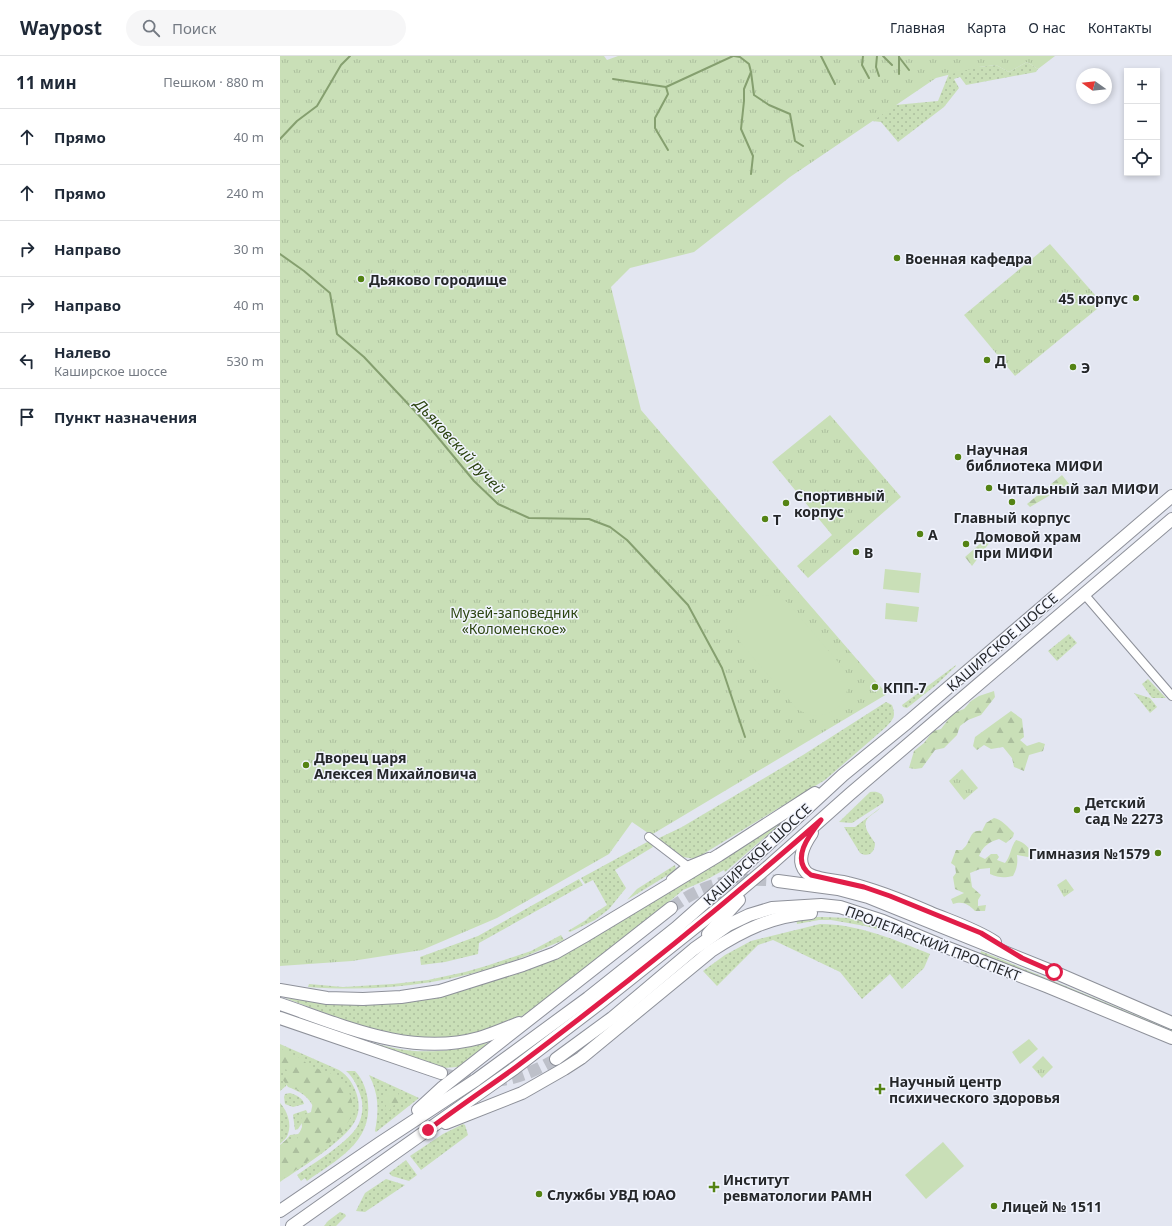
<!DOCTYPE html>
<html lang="ru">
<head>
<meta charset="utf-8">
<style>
  body { margin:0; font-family:"Noto Sans",sans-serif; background:#f6f6f7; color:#1f2937 }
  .controls { position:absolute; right:12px; top:12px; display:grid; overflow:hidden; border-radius:0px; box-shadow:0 2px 6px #0003 }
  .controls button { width:36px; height:36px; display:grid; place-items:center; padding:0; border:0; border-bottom:1px solid #e0e1e3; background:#fff; color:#1f2937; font:20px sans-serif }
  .compass { position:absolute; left:796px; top:12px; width:36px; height:36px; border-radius:50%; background:#fff; box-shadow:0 2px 6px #0003; rotate:285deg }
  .stop { position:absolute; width:12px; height:12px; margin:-9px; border:3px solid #e11d48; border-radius:50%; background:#fff }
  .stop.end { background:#e11d48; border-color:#fff; box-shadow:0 1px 4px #0008 }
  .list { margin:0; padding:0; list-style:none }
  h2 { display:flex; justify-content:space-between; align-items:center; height:52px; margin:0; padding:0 16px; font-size:17px }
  h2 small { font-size:13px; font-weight:400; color:#747a83 }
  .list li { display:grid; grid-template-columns:26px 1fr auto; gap:12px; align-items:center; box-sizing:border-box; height:56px; padding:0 16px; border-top:1px solid #e0e1e3 }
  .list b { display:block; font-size:15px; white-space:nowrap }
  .list p { margin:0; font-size:13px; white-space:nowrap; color:#747a83 }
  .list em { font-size:13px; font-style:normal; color:#747a83 }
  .icon { flex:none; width:22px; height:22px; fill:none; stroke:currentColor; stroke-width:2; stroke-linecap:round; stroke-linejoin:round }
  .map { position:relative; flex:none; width:892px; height:1170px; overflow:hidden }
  header { display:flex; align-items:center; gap:24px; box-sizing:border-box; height:56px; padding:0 20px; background:#fff; border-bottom:1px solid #e0e1e3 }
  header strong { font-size:19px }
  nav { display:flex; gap:22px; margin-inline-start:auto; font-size:14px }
  .search { width:280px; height:36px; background:#f6f6f7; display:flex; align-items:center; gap:10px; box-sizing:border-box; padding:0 14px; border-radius:22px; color:#747a83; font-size:15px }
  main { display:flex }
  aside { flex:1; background:#fff }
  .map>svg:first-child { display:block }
</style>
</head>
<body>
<header>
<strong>Waypost</strong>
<div class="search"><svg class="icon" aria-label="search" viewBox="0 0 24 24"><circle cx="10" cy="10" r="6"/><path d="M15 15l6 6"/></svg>Поиск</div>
<nav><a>Главная</a><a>Карта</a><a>О нас</a><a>Контакты</a></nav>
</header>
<main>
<aside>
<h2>11 мин<small>Пешком · 880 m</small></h2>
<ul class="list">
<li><svg class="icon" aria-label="ahead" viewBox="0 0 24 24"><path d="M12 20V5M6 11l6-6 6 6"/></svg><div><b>Прямо</b></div><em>40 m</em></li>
<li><svg class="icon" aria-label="ahead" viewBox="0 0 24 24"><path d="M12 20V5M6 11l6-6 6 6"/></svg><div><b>Прямо</b></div><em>240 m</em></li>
<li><svg class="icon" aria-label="right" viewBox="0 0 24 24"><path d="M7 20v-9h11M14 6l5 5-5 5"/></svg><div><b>Направо</b></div><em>30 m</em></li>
<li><svg class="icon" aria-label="right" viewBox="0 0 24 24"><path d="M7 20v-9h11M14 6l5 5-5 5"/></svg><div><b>Направо</b></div><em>40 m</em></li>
<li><svg class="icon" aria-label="left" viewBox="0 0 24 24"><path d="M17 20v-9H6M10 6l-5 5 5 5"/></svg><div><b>Налево</b><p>Каширское шоссе</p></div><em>530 m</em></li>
<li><svg class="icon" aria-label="arrive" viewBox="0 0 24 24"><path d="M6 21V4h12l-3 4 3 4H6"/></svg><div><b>Пункт назначения</b></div></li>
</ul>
</aside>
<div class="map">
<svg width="892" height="1170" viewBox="0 0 892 1170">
  <defs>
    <pattern id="grass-dots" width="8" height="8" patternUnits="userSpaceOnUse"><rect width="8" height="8" fill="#c9dfb7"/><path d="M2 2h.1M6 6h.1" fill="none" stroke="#acbf9e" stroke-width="1.8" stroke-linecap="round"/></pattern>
    <pattern id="forest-firs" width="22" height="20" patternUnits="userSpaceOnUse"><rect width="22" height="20" fill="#c9dfb7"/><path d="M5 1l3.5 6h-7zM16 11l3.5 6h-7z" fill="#acbf9e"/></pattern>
    <pattern id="park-tufts" width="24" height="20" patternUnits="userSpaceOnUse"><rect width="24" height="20" fill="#c9dfb7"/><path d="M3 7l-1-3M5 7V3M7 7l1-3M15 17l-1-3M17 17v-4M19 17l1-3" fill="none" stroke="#acbf9e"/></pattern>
  </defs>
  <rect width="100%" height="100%" fill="#e3e6f1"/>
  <g fill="url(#grass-dots)">
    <polygon points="676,0 699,11 716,9 729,16 747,6 758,13 756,16 686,29 680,21 674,23 679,32 664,51 618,86 601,66 592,65 615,49 658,45"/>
    <polygon points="789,578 797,587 777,605 768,595"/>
    <polygon points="676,609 676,610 656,629 627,652 623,651 622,649"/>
    <polygon points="868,623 886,642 872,642 862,628"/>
    <polygon points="854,637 870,642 877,651 870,657"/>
    <path d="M 606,646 L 612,649 C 616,660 614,663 606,671 L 545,724 L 415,803 L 403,801 L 377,783 L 402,771 L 523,699 Z"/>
    <path d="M 590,736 C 597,735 602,736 604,744 L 603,747 L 572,767 L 559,766 Z"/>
    <path d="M 600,752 C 598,755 592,758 588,762 C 581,770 591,780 595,787 C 595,796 589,802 580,797 L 564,771 L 575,771 Z"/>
    <polygon points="499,765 500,768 445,816 444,814 424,825 403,834 357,873 264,946 248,957 209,976 157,985 93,975 5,942 49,947 147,941 184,934 239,917 266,906 292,893 383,840"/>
    <polygon points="369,785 373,791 335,814 346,832 329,853 315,864 290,876 288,875 306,864 310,860 327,849 313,824 305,828 301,822"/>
    <polygon points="395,809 396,814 347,844 357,833"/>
    <polygon points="299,823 303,829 199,887 198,898 165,906 141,909 140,901 198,880"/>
    <path d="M 533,861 C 548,861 565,861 580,864 C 606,870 629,882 653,892 L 616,878 L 585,870 L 551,864 L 539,864 L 517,868 L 516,863 Z"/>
    <path d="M 540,868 C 579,868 615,884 650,898 L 644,912 L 622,933 L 610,918 L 582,943 L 560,916 L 493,884 L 478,889 L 437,930 L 423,915 L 445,899 L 471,885 Z"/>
    <path d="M 281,879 L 284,884 C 266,891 248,900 230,906 C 163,929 98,936 28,931 L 29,928 L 63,931 L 113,928 L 148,924 L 185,916 L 206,910 L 251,895 Z"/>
    <polygon points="701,895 892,974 892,977 700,898"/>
    <path d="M 86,985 C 95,987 104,990 114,992 C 144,999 178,994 207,987 L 209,988 L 178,1011 L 163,1012 Z"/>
    <path d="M 0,988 L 59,1014 C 68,1020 72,1026 76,1036 C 79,1044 80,1055 76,1063 C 68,1083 19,1113 0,1126 L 0,1092 L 10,1079 L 18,1078 L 28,1068 L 34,1052 C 28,1040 22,1037 9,1031 L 7,1026 L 6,1030 L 0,1035 Z"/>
    <path d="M 66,1015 L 75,1015 C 83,1023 87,1035 88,1046 C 92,1087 56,1104 27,1125 L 25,1122 L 21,1125 L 17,1119 C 34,1107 66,1088 77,1071 C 83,1061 84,1048 80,1038 C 77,1029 73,1021 66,1015 Z"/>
    <path d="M 89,1019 L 139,1042 L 96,1076 L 95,1075 C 99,1055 99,1038 89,1019 Z"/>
    <path d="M 10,1037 C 16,1039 23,1042 24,1048 L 13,1051 L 5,1048 L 4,1041 L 5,1038 Z"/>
    <path d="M 0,1047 C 7,1054 12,1068 8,1078 C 7,1082 3,1085 0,1088 Z"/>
    <polygon points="26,1054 28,1058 18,1073 15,1074 13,1059 14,1058"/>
    <polygon points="183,1068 185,1069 188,1079 141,1114 130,1100 163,1078"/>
    <polygon points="126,1104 137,1119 129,1125 112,1120 109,1117"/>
    <polygon points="106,1123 125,1129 85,1156 76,1155 85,1137"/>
    <polygon points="60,1156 65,1158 66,1160 56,1170 44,1170 48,1165"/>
  </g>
  <g fill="url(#forest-firs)">
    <polygon points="782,419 789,428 750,451 747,448"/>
    <polygon points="710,479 713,482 692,510 685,501"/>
    <polygon points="714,635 715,641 701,659 688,664 680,670 677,679 664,692 655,694 642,712 635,713 629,712 634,695 644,687 653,675 661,673 673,657 684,653 691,645 699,640"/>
    <polygon points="731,655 742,663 744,681 740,684 747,690 759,686 765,688 763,695 749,699 744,715 734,711 732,702 723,691 711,693 704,689 697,694 693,690 695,681"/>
    <path d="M 714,762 C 721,763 729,772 734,777 L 733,781 L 726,787 L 719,783 C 709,786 703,790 699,800 L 705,803 L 711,798 L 717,798 L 719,801 L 717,804 L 725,807 C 731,800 730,792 736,784 C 745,786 748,792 754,798 L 748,801 L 737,799 C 738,807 737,813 733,820 C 724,822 719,822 710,818 L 710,812 L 700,813 L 690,817 L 692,831 L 701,839 L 698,844 L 698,850 L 706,849 L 705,855 L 695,855 C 688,848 683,845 673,848 L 671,843 L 684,837 L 675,833 L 673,821 L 676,817 L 675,810 L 671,807 L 676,794 L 682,794 C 684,792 687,789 688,786 C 692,779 692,774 702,775 L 706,767 Z"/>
    <polygon points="0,992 20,1002 30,1010 50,1017 66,1028 72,1045 71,1061 62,1076 31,1103 0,1125 0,1089 7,1083 17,1083 22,1071 21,1060 31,1056 33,1046 22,1035 8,1031 3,1024 7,1014 0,1011"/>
    <polygon points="107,1037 118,1037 121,1045 118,1050 114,1049 109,1055 105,1053 107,1046 104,1042"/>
  </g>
  <g fill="url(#park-tufts)">
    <polygon points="0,0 324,0 327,4 338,0 775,0 758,13 747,6 729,16 716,9 699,11 656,22 510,121 414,196 350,212 331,231 361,354 607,638 371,779 352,766 329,798 217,862 142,894 72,905 0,910"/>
    <polygon points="770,188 823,248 735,320 684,259"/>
    <polygon points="550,359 621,441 528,522 517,510 552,479 492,406"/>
    <polygon points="682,713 698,732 684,744 669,725"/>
    <polygon points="786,823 794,834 784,841 777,829"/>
    <polygon points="763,1000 773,1011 762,1022 752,1011"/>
  </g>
  <g fill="#c9dfb7">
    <polygon points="605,513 641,517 639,537 603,533"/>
    <path d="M 483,539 L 496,540 L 507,546 L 564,613 C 578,645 547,672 517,653 L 460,586 C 450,563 460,545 483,539 Z"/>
    <polygon points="606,547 639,551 637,566 605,563"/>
    <polygon points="749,983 758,993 740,1008 732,996"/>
    <polygon points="663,1086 684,1110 646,1143 625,1119"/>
  </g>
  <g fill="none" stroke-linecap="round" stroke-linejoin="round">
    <g stroke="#859f6f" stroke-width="2">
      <polyline points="454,0 460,1 469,8 471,16 464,33 464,45 461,73 473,100 471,118"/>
      <polyline points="541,0 555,28"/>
      <polyline points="583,0 582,9 589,22"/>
      <polyline points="597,0 596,11 599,20"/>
      <polyline points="603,0 612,9"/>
      <polyline points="619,0 619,18"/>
      <polyline points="619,1 629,14"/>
      <polyline points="471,16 474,39 489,49 510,58 515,85 523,90"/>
      <polyline points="333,23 386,31 453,0"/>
      <polyline points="386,31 388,38 375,62 375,72 388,94"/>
      <polyline points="0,83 17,65 37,50 61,9 70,0"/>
      <polyline points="0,198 24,215 50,237 57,278 84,301 146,367 194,425 218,448 249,462 309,463 330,471 347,484 408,549 442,612 465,681"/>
    </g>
    <g stroke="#bdc0c9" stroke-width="12" stroke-dasharray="12 6" stroke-linecap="butt">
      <path d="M 391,852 C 428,825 453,821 498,825"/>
      <path d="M 161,1017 C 207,1031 235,1027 276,1003"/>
    </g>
    <g stroke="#8e919a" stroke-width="10">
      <g id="street">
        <polyline points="804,538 892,640"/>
        <polyline points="369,781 407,810"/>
        <polyline points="391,823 407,810 429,801"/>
      </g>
    </g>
    <g stroke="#8e919a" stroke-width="14">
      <g id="primary">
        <path d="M 532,777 C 525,787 515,804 526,816 C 534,824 557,824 568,827 C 597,834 624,845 651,857 C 673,866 695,873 715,886"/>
        <polyline points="498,825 558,833 588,841 774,916 892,967"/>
        <polyline points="428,878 459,844"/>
        <polyline points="0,934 47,942 83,943 121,941 160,935 243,909 275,897 303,881 439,799 535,737"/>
        <path d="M 0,948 C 64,970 131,1001 199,982 C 213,978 226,972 239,967"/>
        <polyline points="0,962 161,1017"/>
        <polyline points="276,1003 332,962 414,893 448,869 469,859 492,852 541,849 560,851 603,865 658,888 766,930 892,982"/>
        <polyline points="138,1054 163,1031 391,852"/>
        <path d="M 166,1067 L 242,1037 L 284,1013 L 301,1002 L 431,895 C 463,874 492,860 531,857"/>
        <polyline points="0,1155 100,1087 196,1024 308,942 396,872 431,841 563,719 628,666 892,440"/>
        <polyline points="12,1170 235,1012 320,947 438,853 490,809 570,738 892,463"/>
      </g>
    </g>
    <use href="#street" stroke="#fff" stroke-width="8"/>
    <use href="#primary" stroke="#fff" stroke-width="12"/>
  </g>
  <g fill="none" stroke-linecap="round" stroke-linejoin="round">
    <path stroke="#e11d48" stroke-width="5" d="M 148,1074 C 177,1052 207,1032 236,1011 C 341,932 443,850 541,764 C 530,778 509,804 531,819 L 584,831 L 610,840 L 701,877 L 742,902 L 774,916"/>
  </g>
  <g fill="#548314" stroke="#f1f4fe" stroke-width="1.5">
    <circle cx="617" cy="202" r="4"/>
    <circle cx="81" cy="223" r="4"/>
    <circle cx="856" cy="242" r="4"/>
    <circle cx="707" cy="304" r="4"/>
    <circle cx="793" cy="311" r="4"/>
    <circle cx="678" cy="401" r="4"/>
    <circle cx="709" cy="432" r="4"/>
    <circle cx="732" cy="446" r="4"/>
    <circle cx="506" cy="447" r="4"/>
    <circle cx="485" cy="463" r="4"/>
    <circle cx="640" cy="478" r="4"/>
    <circle cx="686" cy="488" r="4"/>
    <circle cx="576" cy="496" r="4"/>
    <circle cx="595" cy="631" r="4"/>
    <circle cx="26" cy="709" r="4"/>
    <circle cx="797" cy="754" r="4"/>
    <circle cx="878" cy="797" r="4"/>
    <path d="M598 1027h4v4h4v4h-4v4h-4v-4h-4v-4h4z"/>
    <path d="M432 1125h4v4h4v4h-4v4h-4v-4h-4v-4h4z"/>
    <circle cx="259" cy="1138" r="4"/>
    <circle cx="714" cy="1150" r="4"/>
  </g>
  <g text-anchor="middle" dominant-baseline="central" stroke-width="3" stroke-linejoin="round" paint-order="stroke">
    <g font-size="14" font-weight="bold" fill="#25272a" stroke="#f1f4fe" text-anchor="start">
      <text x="625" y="202">Военная кафедра</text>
      <text x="89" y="223">Дьяково городище</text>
      <text x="848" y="242" text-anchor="end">45 корпус</text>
      <text x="715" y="304">Д</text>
      <text x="801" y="311">Э</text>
      <text x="686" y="393">Научная<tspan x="686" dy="16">библиотека МИФИ</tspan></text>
      <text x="717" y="432">Читальный зал МИФИ</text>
      <text x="514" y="439">Спортивный<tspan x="514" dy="16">корпус</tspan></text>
      <text x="732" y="461" text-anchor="middle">Главный корпус</text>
      <text x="493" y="463">Т</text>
      <text x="648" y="478">А</text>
      <text x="694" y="480">Домовой храм<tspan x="694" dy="16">при МИФИ</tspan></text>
      <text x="584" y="496">В</text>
      <text x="603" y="631">КПП-7</text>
      <text x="34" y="701">Дворец царя<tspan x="34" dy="16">Алексея Михайловича</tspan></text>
      <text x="805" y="746">Детский<tspan x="805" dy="16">сад № 2273</tspan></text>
      <text x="870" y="797" text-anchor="end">Гимназия №1579</text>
      <text x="609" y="1025">Научный центр<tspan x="609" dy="16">психического здоровья</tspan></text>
      <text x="443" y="1123">Институт<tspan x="443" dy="16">ревматологии РАМН</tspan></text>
      <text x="267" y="1138">Службы УВД ЮАО</text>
      <text x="722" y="1150">Лицей № 1511</text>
    </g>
    <g font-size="14" fill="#2c4511" stroke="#f1f4fe">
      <text x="234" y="556">Музей-заповедник<tspan x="234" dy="16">«Коломенское»</tspan></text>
    </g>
    <g font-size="14" fill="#25272a" stroke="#f1f4fe">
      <text transform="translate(722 586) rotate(-41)">КАШИРСКОЕ ШОССЕ</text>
      <text transform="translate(477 798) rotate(-43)">КАШИРСКОЕ ШОССЕ</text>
      <text transform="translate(653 887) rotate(21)">ПРОЛЕТАРСКИЙ ПРОСПЕКТ</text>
    </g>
    <g font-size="15" font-style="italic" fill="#2b430f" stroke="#f1f4fe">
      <text transform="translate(180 390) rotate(47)">Дьяковский ручей</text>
    </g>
  </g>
</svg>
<div class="controls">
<button>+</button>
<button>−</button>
<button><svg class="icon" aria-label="locate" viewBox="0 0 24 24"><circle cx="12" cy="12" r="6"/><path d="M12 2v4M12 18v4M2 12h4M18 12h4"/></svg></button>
</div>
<svg class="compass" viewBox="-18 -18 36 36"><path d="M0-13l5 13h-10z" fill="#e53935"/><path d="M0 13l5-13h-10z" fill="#747a83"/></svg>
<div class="stop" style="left:774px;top:916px"></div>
<div class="stop end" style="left:148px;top:1074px"></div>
</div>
</main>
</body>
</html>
